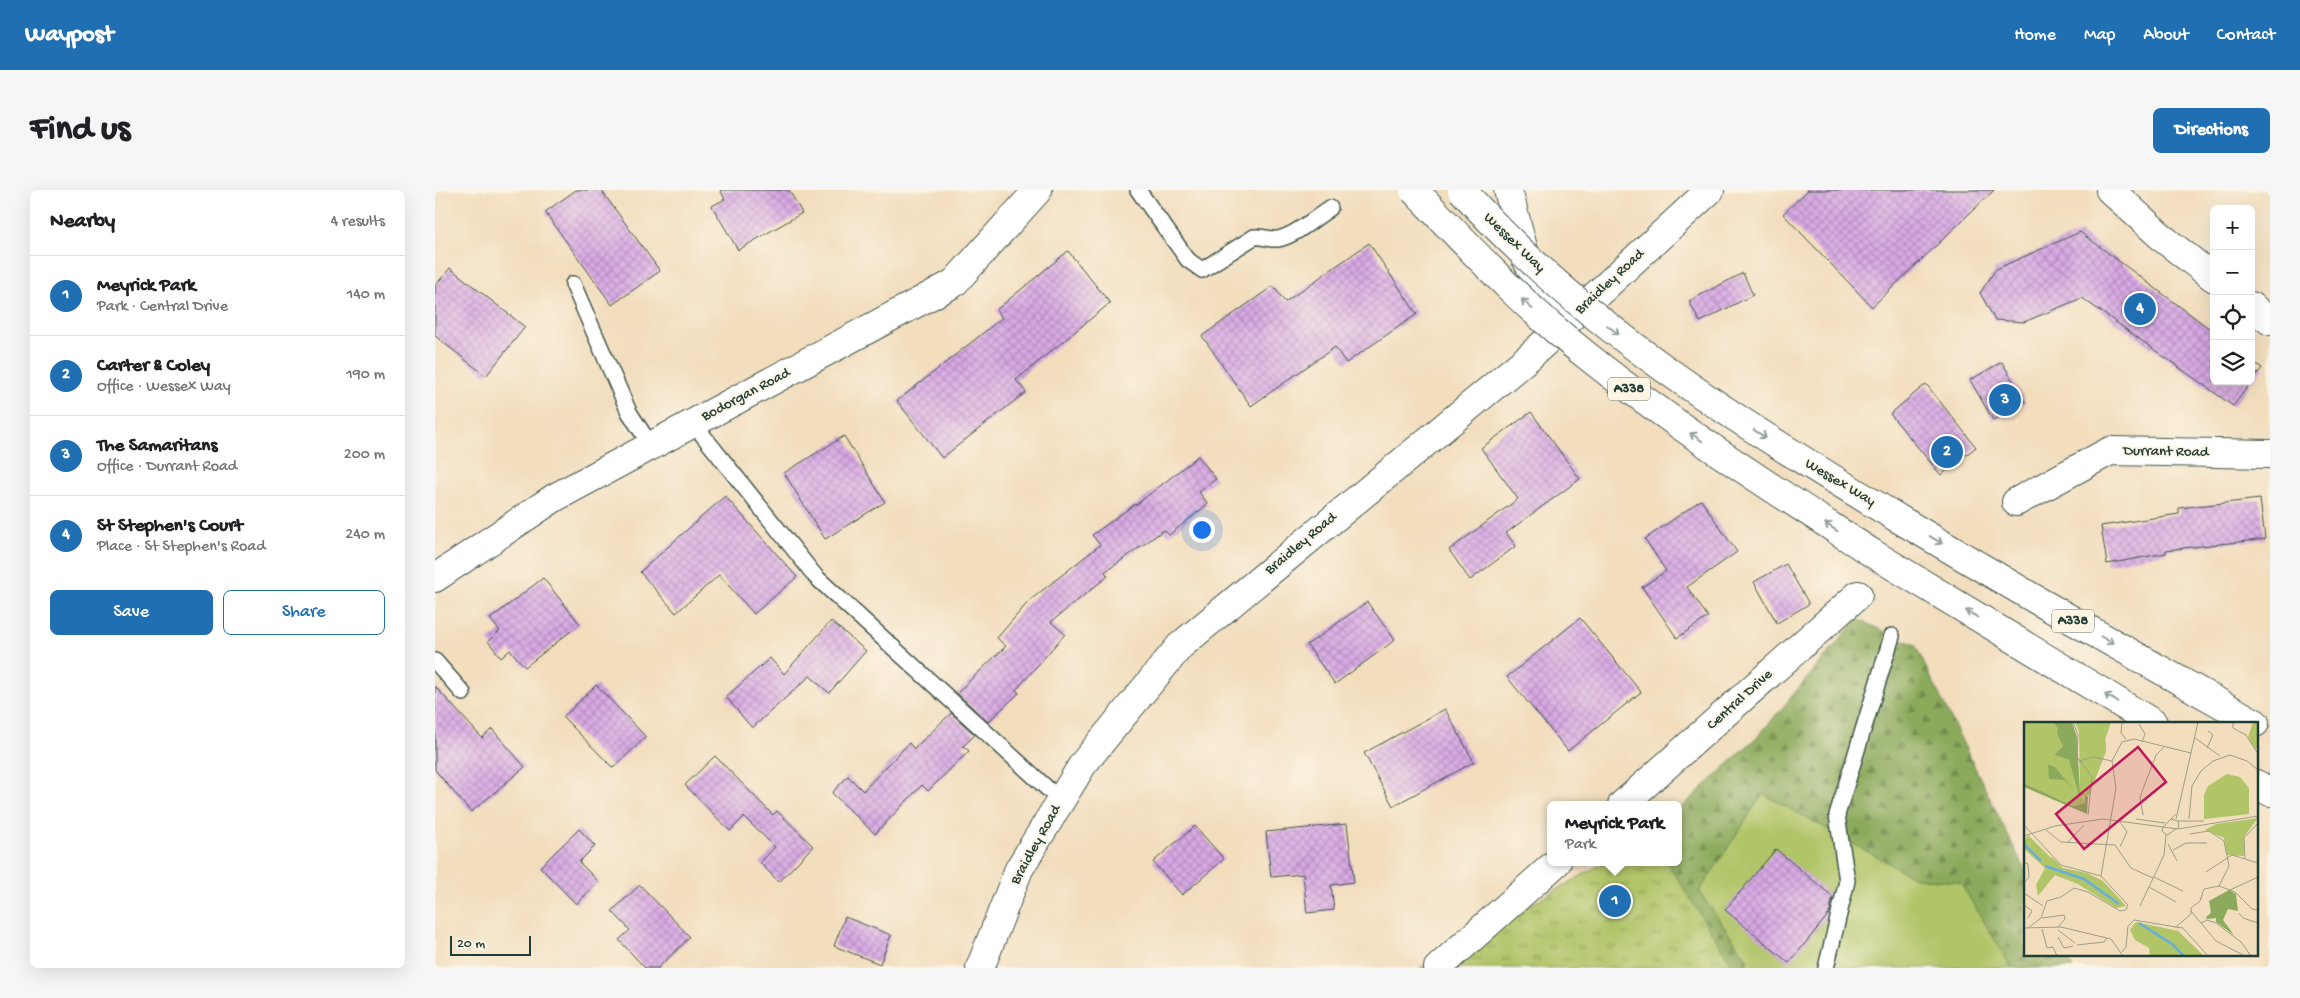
<!DOCTYPE html>
<html lang="en">
<head>
<meta charset="utf-8">
<style>
  body { margin:0; font-family:"Gochi Hand",sans-serif; background:#f6f6f6; color:#202124 }
  .controls { position:absolute; right:15px; top:15px; display:grid; overflow:hidden; border-radius:8px; box-shadow:0 5px 20px #0002 }
  .controls button { width:45px; height:45px; display:grid; place-items:center; padding:0; border:0; border-bottom:1px solid #e0e0e0; background:#fff; color:#202124; font:25px sans-serif }
  .scale { position:absolute; left:15px; bottom:12px; width:81px; box-sizing:border-box; padding-left:5px; border:2px solid #1f3d34; border-top:0; font-size:14px; line-height:18px; white-space:nowrap; color:#1f3d34; -webkit-text-stroke:4px #fcf5e5; paint-order:stroke }
  .you { position:absolute; left:766px; top:339px; width:18px; height:18px; margin:-12px; border:4px solid #fff; border-radius:50%; background:#1a73e8; box-shadow:0 0 0 8px #1a73e833 }
  .badge { display:grid; place-items:center; width:32px; height:32px; border-radius:50%; background:#1f6fb2; color:#fff; font-size:16px; font-weight:700 }
  .pin { position:absolute; translate:-50% -50%; border:2px solid #fff; box-shadow:0 1px 5px #0006 }
  .popup { position:absolute; left:1112px; top:611px; width:135px; height:65px; box-sizing:border-box; display:grid; place-content:center; border-radius:8px; background:#fff; filter:drop-shadow(0 1px 4px #0005); font-size:16px; white-space:nowrap; color:#757577 }
  .popup b { font-size:19px; color:#202124 }
  .popup::after { content:''; position:absolute; left:50%; top:100%; margin-left:-10px; border:10px solid transparent; border-top-color:#fff }
  .list { margin:0; padding:0; list-style:none }
  h2 { display:flex; justify-content:space-between; align-items:center; height:65px; margin:0; padding:0 20px; font-size:21px }
  h2 small { font-size:16px; font-weight:400; color:#757577 }
  .list li { display:grid; grid-template-columns:32px 1fr auto; gap:15px; align-items:center; box-sizing:border-box; height:80px; padding:0 20px; border-top:1px solid #e0e0e0 }
  .list b { display:block; font-size:19px; white-space:nowrap }
  .list p { margin:0; font-size:16px; white-space:nowrap; color:#757577 }
  .list em { font-size:16px; font-style:normal; color:#757577 }
  .actions { display:flex; gap:10px; padding:15px 20px }
  .actions a { flex:1; padding:11px 0; border:1px solid #1f6fb2; border-radius:8px; text-align:center; font-size:18px; color:#1f6fb2 }
  .actions .main { background:#1f6fb2; color:#fff }
  .icon { flex:none; width:28px; height:28px; fill:none; stroke:currentColor; stroke-width:2; stroke-linecap:round; stroke-linejoin:round }
  .map { position:relative; flex:none; width:1835px; height:778px; overflow:hidden; border-radius:8px }
  header { display:flex; align-items:center; gap:30px; box-sizing:border-box; height:70px; padding:0 25px; background:#1f6fb2; color:#fff }
  header strong { font-size:24px }
  nav { display:flex; gap:28px; margin-inline-start:auto; font-size:18px }
  .intro { display:flex; align-items:center; justify-content:space-between; box-sizing:border-box; height:120px; padding:0 30px }
  h1 { margin:0; font-size:35px }
  .button { padding:12px 22px; border-radius:8px; background:#1f6fb2; color:#fff; font-size:18px; font-weight:700 }
  main { display:flex; gap:30px; padding:0 30px }
  aside { flex:1; background:#fff; border-radius:8px; box-shadow:0 5px 20px #0002 }
  .map>svg:first-child { display:block }
</style>
</head>
<body>
<header>
<strong>Waypost</strong>
<nav><a>Home</a><a>Map</a><a>About</a><a>Contact</a></nav>
</header>
<div class="intro"><h1>Find us</h1><a class="button">Directions</a></div>
<main>
<aside>
<h2>Nearby<small>4 results</small></h2>
<ul class="list">
<li><span class="badge">1</span><div><b>Meyrick Park</b><p>Park · Central Drive</p></div><em>140 m</em></li>
<li><span class="badge">2</span><div><b>Carter &amp; Coley</b><p>Office · Wessex Way</p></div><em>190 m</em></li>
<li><span class="badge">3</span><div><b>The Samaritans</b><p>Office · Durrant Road</p></div><em>200 m</em></li>
<li><span class="badge">4</span><div><b>St Stephen's Court</b><p>Place · St Stephen's Road</p></div><em>240 m</em></li>
</ul>
<div class="actions"><a class="main">Save</a><a>Share</a></div>
</aside>
<div class="map">
<svg width="1835" height="778" viewBox="0 0 1835 778">
  <defs>
    <pattern id="forest-firs" width="22" height="20" patternUnits="userSpaceOnUse" patternTransform="scale(1.25)"><rect width="22" height="20" fill="#8caa5c"/><path d="M5 1l3.5 6h-7zM16 11l3.5 6h-7z" fill="#728c4d"/></pattern>
    <pattern id="park-tufts" width="24" height="20" patternUnits="userSpaceOnUse" patternTransform="scale(1.25)"><rect width="24" height="20" fill="#b0c468"/><path d="M3 7l-1-3M5 7V3M7 7l1-3M15 17l-1-3M17 17v-4M19 17l1-3" fill="none" stroke="#8fa056"/></pattern>
    <pattern id="building-cross-hatch" width="8" height="8" patternUnits="userSpaceOnUse" patternTransform="scale(1.25)"><rect width="8" height="8" fill="#d9a9e5"/><path d="M0 0l8 8M0 8l8-8" fill="none" stroke="#af8bba"/></pattern>
  </defs>
  <rect width="100%" height="100%" fill="#fcf5e5"/>
  <filter id="ink" filterUnits="userSpaceOnUse"><feTurbulence type="fractalNoise" baseFrequency=".02" numOctaves="2"/><feDisplacementMap in="SourceGraphic" scale="10" xChannelSelector="R" yChannelSelector="G"/><feConvolveMatrix kernelMatrix="1 2 1 2 8 2 1 2 1" color-interpolation-filters="sRGB"/></filter>
  <filter id="wash" filterUnits="userSpaceOnUse"><feTurbulence type="fractalNoise" baseFrequency=".0096" numOctaves="4" result="noise"/><feDisplacementMap in="SourceGraphic" scale="20" xChannelSelector="R" yChannelSelector="G"/><feGaussianBlur stdDeviation="1.12" result="paint"/><feColorMatrix in="noise" values="0 0 0 0 0 0 0 0 0 0 0 0 0 0 0 0 0 1.4 0 .05"/><feComposite in="paint" operator="in"/></filter>
  <g filter="url(#wash)">
    <rect width="100%" height="100%" fill="#f2ddbd"/>
    <polygon fill="#b0c468" stroke="#68804e" points="1327,603 1481,688 1525,692 1577,778 1309,778 1313,770 1264,702"/>
    <polygon fill="url(#forest-firs)" stroke="#567448" points="1422,429 1480,455 1590,680 1590,764 1631,764 1638,778 1577,778 1525,692 1481,688 1328,604 1264,702 1313,770 1309,778 1295,778 1297,775 1232,672 1244,672 1244,620 1325,544"/>
    <polygon fill="url(#park-tufts)" stroke="#68804e" points="1170,672 1232,672 1297,775 1295,778 985,778"/>
    <g id="blocks">
      <g fill="url(#building-cross-hatch)">
        <polygon points="141,0 166,0 225,81 177,115 110,22"/>
        <polygon points="285,0 354,0 367,23 303,60 277,16 290,9"/>
        <polygon points="1373,0 1559,0 1437,117 1348,24"/>
        <polygon points="1645,42 1779,142 1779,191 1816,191 1816,170 1827,178 1798,216 1647,108 1589,132 1560,130 1545,103 1561,79"/>
        <polygon points="934,53 982,124 911,173 900,157 816,216 767,146 838,96 850,112"/>
        <polygon points="633,61 675,113 581,190 591,202 507,268 462,211 567,128 561,120"/>
        <polygon points="15,78 90,137 51,186 0,146 0,96"/>
        <polygon points="1308,83 1318,105 1265,132 1254,111"/>
        <polygon points="1567,172 1590,212 1558,230 1535,190"/>
        <polygon points="1491,194 1541,257 1506,285 1455,224"/>
        <polygon points="1096,222 1145,289 1071,343 1081,356 1035,390 1014,360 1083,309 1046,258"/>
        <polygon points="409,246 450,312 390,349 349,283"/>
        <polygon points="763,266 781,289 764,302 773,314 734,345 729,340 670,382 673,386 616,432 630,444 581,500 584,503 553,532 522,503 571,456 562,448 594,411 665,355 657,345 700,314 701,315"/>
        <polygon points="290,306 362,387 319,424 284,385 241,423 205,382"/>
        <polygon points="1825,309 1830,349 1731,360 1731,363 1672,374 1666,336 1744,324 1744,318"/>
        <polygon points="1266,310 1302,362 1252,397 1273,427 1242,448 1207,397 1231,381 1210,349"/>
        <polygon points="1351,374 1374,414 1342,433 1319,392"/>
        <polygon points="108,388 145,434 90,477 75,460 66,468 53,451 65,441 55,429"/>
        <polygon points="932,412 960,450 900,494 872,455"/>
        <polygon points="1145,428 1206,502 1133,561 1072,487"/>
        <polygon points="396,431 431,461 394,503 375,486 317,538 291,507 335,468 349,484"/>
        <polygon points="161,495 211,547 178,578 128,527"/>
        <polygon points="0,496 47,548 57,539 90,577 36,622 0,580"/>
        <polygon points="1010,519 1039,572 958,616 929,563"/>
        <polygon points="516,523 540,545 528,556 534,561 493,601 487,595 440,644 397,603 413,586 428,601 474,553 479,559"/>
        <polygon points="280,566 338,625 342,621 378,656 344,692 325,673 340,657 309,627 295,641 250,595"/>
        <polygon points="912,634 919,692 896,695 899,720 872,723 868,684 836,687 831,642"/>
        <polygon points="760,636 789,669 747,705 718,672"/>
        <polygon points="144,639 160,656 144,672 164,692 141,714 105,677"/>
        <polygon points="1341,659 1398,707 1394,724 1354,773 1290,720"/>
        <polygon points="205,695 255,747 223,778 210,778 184,750 195,740 177,721"/>
        <polygon points="410,727 456,745 445,774 399,756"/>
      </g>
    </g>
  </g>
  <g filter="url(#ink)">
    <use href="#blocks" fill-opacity="0" stroke="#3f5549" stroke-width="1"/>
    <g fill="none" stroke-linecap="round" stroke-linejoin="round">
      <g stroke="#3f5549" stroke-width="18">
        <g id="lane">
          <path d="M 703,0 L 753,70 L 767,80 L 819,47 C 828,46 835,50 843,49 C 858,47 882,27 895,18"/>
          <polyline points="138,94 194,222 216,256"/>
          <polyline points="258,233 381,387 626,611"/>
          <polyline points="0,471 28,503"/>
          <polyline points="1391,778 1412,691 1402,625 1457,446"/>
        </g>
      </g>
      <g stroke="#3f5549" stroke-width="30">
        <g id="street">
          <polyline points="1073,0 1091,69 1107,99 1137,127"/>
          <polyline points="1675,0 1730,50 1779,88"/>
          <polyline points="1816,116 1835,131"/>
          <polyline points="1581,312 1675,261 1835,264"/>
          <polyline points="0,388 119,308 519,93 603,0"/>
          <polyline points="1187,615 1423,405"/>
          <polyline points="1003,778 1122,672"/>
        </g>
      </g>
      <g stroke="#3f5549" stroke-width="30">
        <polyline id="secondary" points="545,778 584,679 648,574 745,456 1094,167 1275,0"/>
      </g>
      <g stroke="#3f5549" stroke-width="30">
        <g id="highway">
          <polyline points="1459,326 1605,412 1820,533"/>
          <polyline points="1437,363 1718,533"/>
          <polyline points="1821,594 1835,602"/>
        </g>
      </g>
      <use href="#lane" stroke="#fff" stroke-width="15"/>
      <use href="#street" stroke="#fff" stroke-width="28"/>
      <use href="#secondary" stroke="#fff" stroke-width="28"/>
      <use href="#highway" stroke="#fff" stroke-width="28"/>
      <g stroke="#3f5549" stroke-width="30" stroke-linecap="butt">
        <g id="highway-bridge">
          <path d="M 979,0 C 1034,57 1088,116 1151,165 C 1242,238 1340,300 1437,363"/>
          <path d="M 1027,0 C 1148,137 1304,232 1459,326"/>
        </g>
      </g>
      <use href="#highway-bridge" stroke="#fff" stroke-width="28"/>
    </g>
    <defs><path id="oneway-shaft" d="M-6 0H5M1.5-3L5.5 0L1.5 3" fill="none" stroke-width="1.6" stroke-linecap="round" stroke-linejoin="round" transform="scale(1.25)"/></defs>
    <g stroke="#8f9e9a">
      <use href="#oneway-shaft" transform="translate(1092 114) rotate(-137)"/>
      <use href="#oneway-shaft" transform="translate(1178 140) rotate(39)"/>
      <use href="#oneway-shaft" transform="translate(1325 244) rotate(33)"/>
      <use href="#oneway-shaft" transform="translate(1261 247) rotate(-146)"/>
      <use href="#oneway-shaft" transform="translate(1396 337) rotate(-147)"/>
      <use href="#oneway-shaft" transform="translate(1501 350) rotate(31)"/>
      <use href="#oneway-shaft" transform="translate(1537 424) rotate(-149)"/>
      <use href="#oneway-shaft" transform="translate(1672 450) rotate(30)"/>
      <use href="#oneway-shaft" transform="translate(1676 508) rotate(-149)"/>
    </g>
  </g>
  <g text-anchor="middle" dominant-baseline="central" stroke-width="4" stroke-linejoin="round" paint-order="stroke">
    <g fill="#fcf5e5" stroke="#617469" stroke-width="1">
      <rect x="1173" y="187.5" width="42" height="23" rx="4"/>
      <rect x="1617" y="419.5" width="42" height="23" rx="4"/>
    </g>
    <g font-size="14" font-weight="bold" fill="#1f3d34">
      <text x="1194" y="199">A338</text>
      <text x="1638" y="431">A338</text>
    </g>
    <g font-size="15" fill="#1f3d34" stroke="#fcf5e5">
      <text transform="translate(1079 53) rotate(44)">Wessex Way</text>
      <text transform="translate(1175 92) rotate(-43)">Braidley Road</text>
      <text transform="translate(311 205) rotate(-28)">Bodorgan Road</text>
      <text transform="translate(1731 262) rotate(1)">Durrant Road</text>
      <text transform="translate(1405 293) rotate(31)">Wessex Way</text>
      <text transform="translate(866 354) rotate(-40)">Braidley Road</text>
      <text transform="translate(1305 510) rotate(-42)">Central Drive</text>
      <text transform="translate(601 655) rotate(-61)">Braidley Road</text>
    </g>
  </g>
  <g transform="translate(1589 532)">
    <rect width="234" height="234" fill="#f2ddbd"/>
    <path d="M 0,0 L 29,0 L 34,5 L 39,24 L 30,33 L 45,38 L 61,81 L 49,84 L 0,61 ZM 4,113 L 27,136 L 22,142 L 0,120 Z" fill="#b0c468"/>
    <path d="M 29,0 L 48,0 L 53,15 L 56,72 L 64,75 L 77,25 L 87,0 L 81,17 L 82,29 L 64,75 L 63,92 L 0,65 L 0,61 L 49,84 L 61,81 L 60,74 L 55,73 L 45,38 L 30,33 L 39,24 L 33,12 L 34,6 ZM 24,43 L 31,45 L 49,67 L 40,58 L 25,57 ZM 205,168 L 212,172 L 214,189 L 204,187 L 199,198 L 210,213 L 192,200 L 192,196 L 183,197 L 182,195 L 187,191 L 185,179 Z" fill="#8caa5c"/>
    <path d="M 51,0 L 87,0 L 81,17 L 82,29 L 64,75 L 56,72 L 55,10 ZM 229,0 L 234,0 L 234,24 L 231,28 L 224,15 ZM 203,52 L 216,55 L 225,66 L 225,92 L 180,97 L 180,73 L 184,64 ZM 234,96 L 220,115 L 220,134 L 203,133 L 200,116 L 181,108 L 192,102 ZM 0,120 L 21,141 L 28,135 L 39,146 L 63,151 L 79,159 L 102,184 L 92,186 L 54,162 L 31,153 L 14,174 L 12,163 L 21,146 L 0,127 ZM 112,200 L 154,209 L 180,234 L 126,234 L 125,226 L 111,218 L 106,208 Z" fill="#b0c468"/>
    <path fill="none" stroke="#65afdd" stroke-width="2.5" d="M 0,122 L 17,139M 21,144 L 60,157 L 95,182M 115,201 L 148,222 L 160,234"/>
    <path fill="none" stroke="#9e9d86" stroke-width="1" d="M 49,0 L 54,13 L 53,35 L 68,55 L 64,93M 98,0 L 97,11 L 102,17M 209,0 L 209,6 L 222,13 L 234,32M 115,2 L 121,12 L 118,20M 171,16 L 196,34M 183,26 L 189,13 L 184,9M 55,39 L 69,35 L 88,39M 119,93 L 116,75 L 132,33 L 141,24M 112,97 L 141,101M 147,97 L 154,99 L 155,105 L 143,113 L 138,109 L 139,105 L 152,92M 152,97 L 174,0M 165,97 L 168,64 L 177,49 L 189,39 L 206,33 L 223,39 L 234,48M 154,99 L 180,99M 0,103 L 37,143 L 77,154 L 104,183 L 102,188 L 96,189 L 64,170 L 50,166 L 37,175 L 23,179 L 17,196 L 4,206M 22,108 L 37,120 L 91,123 L 107,146 L 129,156M 166,112 L 185,109 L 200,119 L 205,144 L 195,164M 0,114 L 31,104 L 79,97 L 154,107 L 234,94M 43,121 L 60,103M 144,122 L 153,139M 96,125 L 103,110 L 96,100M 149,128 L 162,121 L 183,121M 221,136 L 220,116 L 234,101M 0,140 L 4,142 L 5,155 L 0,161M 182,150 L 208,133 L 234,141M 77,154 L 92,66 L 88,39 L 98,20 L 110,17 L 167,31M 130,155 L 159,169M 195,164 L 211,170 L 228,187 L 234,188M 125,165 L 152,180M 206,168 L 234,155M 0,171 L 19,184M 0,183 L 8,189 L 4,196M 116,184 L 140,133 L 142,113M 167,189 L 192,219 L 221,234M 215,191 L 219,196 L 234,201M 18,196 L 40,193 L 41,197 L 34,205M 177,201 L 183,198 L 192,201 L 217,220 L 227,234M 158,205 L 184,234M 0,206 L 37,205 L 87,217 L 99,234M 151,206 L 167,192 L 167,186 L 176,179 L 180,167 L 195,164M 18,207 L 23,226M 34,208 L 51,221M 34,215 L 40,226 L 49,224M 53,223 L 80,220 L 83,216M 23,226 L 29,225 L 33,234M 98,230 L 102,225 L 104,204 L 110,198 L 158,206"/>
    <path fill="#c2185b" fill-opacity="0.15" stroke="#c2185b" stroke-width="2.5" d="M 114,25 L 142,60 L 60,127 L 32,92 Z"/>
    <rect width="234" height="234" fill="none" stroke="#1f3d34" stroke-width="2.5"/>
  </g>
</svg>
<div class="controls">
<button>+</button>
<button>−</button>
<button><svg class="icon" aria-label="locate" viewBox="0 0 24 24"><circle cx="12" cy="12" r="6"/><path d="M12 2v4M12 18v4M2 12h4M18 12h4"/></svg></button>
<button><svg class="icon" aria-label="layers" viewBox="0 0 24 24"><path d="M12 4l9 5-9 5-9-5zM3 14l9 5 9-5"/></svg></button>
</div>
<div class="scale">20 m</div>
<div class="you"></div>
<div class="pin badge" style="left:1180px;top:711px">1</div>
<div class="popup"><b>Meyrick Park</b>Park</div>
<div class="pin badge" style="left:1512px;top:262px">2</div>
<div class="pin badge" style="left:1570px;top:210px">3</div>
<div class="pin badge" style="left:1705px;top:119px">4</div>
</div>
</main>
</body>
</html>
